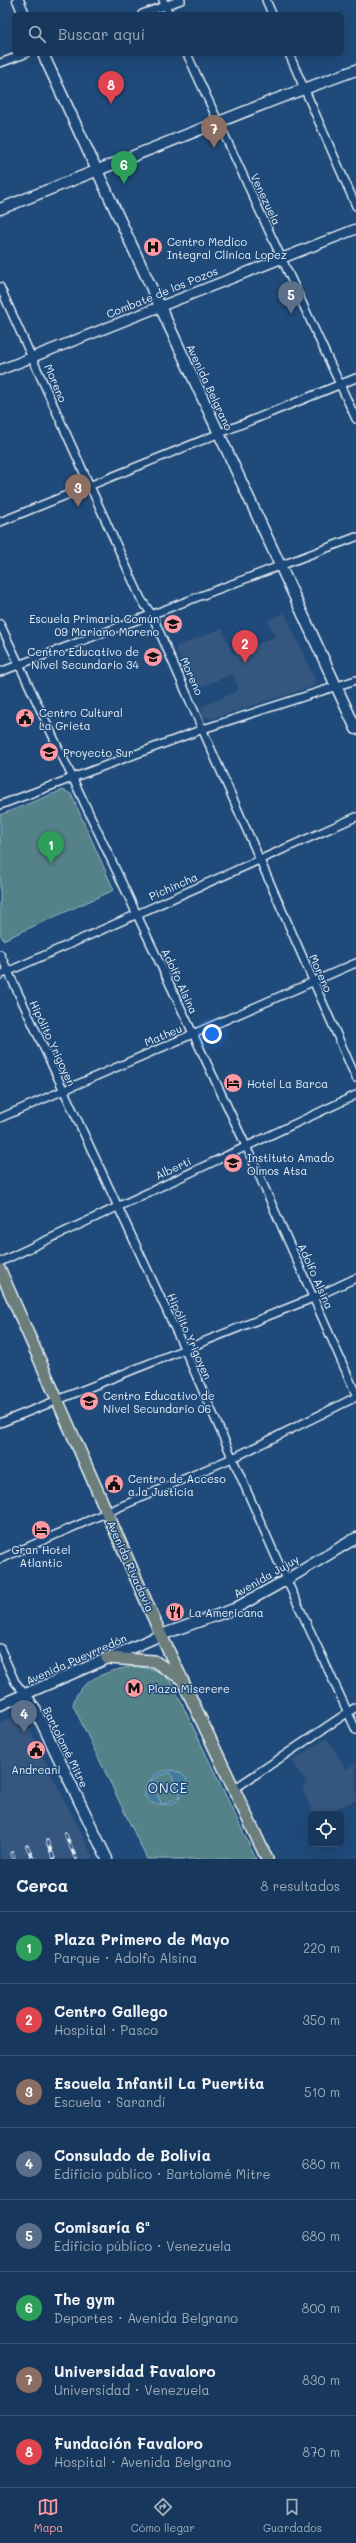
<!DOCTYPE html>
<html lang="es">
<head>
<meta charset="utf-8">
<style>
  body { margin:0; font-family:Mali,sans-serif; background:#203f62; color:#f1f3f6 }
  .controls { position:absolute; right:12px; bottom:12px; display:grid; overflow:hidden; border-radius:6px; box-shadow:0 4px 16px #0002 }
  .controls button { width:36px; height:36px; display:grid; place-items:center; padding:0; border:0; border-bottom:1px solid #365272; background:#17385c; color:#f1f3f6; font:20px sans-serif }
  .you { position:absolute; left:212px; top:1034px; width:14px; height:14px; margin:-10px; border:3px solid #fff; border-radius:50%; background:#1a73e8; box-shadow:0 0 0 6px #1a73e833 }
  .badge { display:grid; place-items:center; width:26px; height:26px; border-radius:50%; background:#ff9aa2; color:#fff; font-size:13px; font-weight:700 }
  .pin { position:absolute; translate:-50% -33px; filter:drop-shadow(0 1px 2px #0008) }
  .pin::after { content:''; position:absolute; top:21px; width:14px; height:12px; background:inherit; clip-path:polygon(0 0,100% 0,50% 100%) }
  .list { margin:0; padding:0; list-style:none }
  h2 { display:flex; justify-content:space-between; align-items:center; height:52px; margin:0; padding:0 16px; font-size:17px }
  h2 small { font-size:13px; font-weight:400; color:#9eacbb }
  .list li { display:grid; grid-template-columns:26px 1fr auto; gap:12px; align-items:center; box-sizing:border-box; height:72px; padding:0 16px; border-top:1px solid #365272 }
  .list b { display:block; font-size:15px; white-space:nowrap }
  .list p { margin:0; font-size:13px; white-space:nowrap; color:#9eacbb }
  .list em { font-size:13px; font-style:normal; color:#9eacbb }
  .icon { flex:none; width:22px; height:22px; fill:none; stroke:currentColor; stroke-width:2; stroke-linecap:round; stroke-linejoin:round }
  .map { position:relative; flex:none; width:356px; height:1859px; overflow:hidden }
  .search { position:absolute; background:#17385c; box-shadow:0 4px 16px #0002; left:12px; right:12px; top:12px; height:44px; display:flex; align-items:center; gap:10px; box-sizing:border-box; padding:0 14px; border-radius:6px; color:#9eacbb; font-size:15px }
  .sheet { height:628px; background:#17385c }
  nav { display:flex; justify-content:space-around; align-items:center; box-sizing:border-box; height:56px; border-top:1px solid #365272; background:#17385c; font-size:11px; color:#9eacbb }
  nav a { display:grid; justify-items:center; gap:2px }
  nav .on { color:#ff9aa2 }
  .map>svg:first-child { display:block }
</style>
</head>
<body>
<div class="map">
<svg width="356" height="1859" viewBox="0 0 356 1859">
  <rect width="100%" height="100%" fill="#1f4a7a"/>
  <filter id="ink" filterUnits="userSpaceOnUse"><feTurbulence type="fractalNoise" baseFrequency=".025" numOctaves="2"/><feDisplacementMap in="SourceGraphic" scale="8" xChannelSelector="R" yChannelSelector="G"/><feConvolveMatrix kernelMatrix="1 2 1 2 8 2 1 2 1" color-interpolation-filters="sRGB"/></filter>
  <g filter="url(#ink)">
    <g fill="#34577e">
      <polygon points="285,613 315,680 314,686 211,719 203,716 201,707 239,690 232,674 194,690 175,647 222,628 232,653 242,652 275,636 267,620"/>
      <polygon points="22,1713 42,1755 94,1859 0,1859 0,1722"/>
      <polygon points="327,1738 346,1769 356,1764 356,1800 324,1814 313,1814 302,1787 307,1784 292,1761"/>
    </g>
    <g fill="#548189" stroke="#9eb9c0">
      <polygon points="63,790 71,794 114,890 3,940 0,933 0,815"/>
      <path d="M 135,1666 L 160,1671 L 172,1683 L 256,1859 L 147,1859 L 73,1705 C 78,1678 112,1670 135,1666 Z"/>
    </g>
    <path fill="#427b9c" stroke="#84aac1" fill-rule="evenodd" d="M 171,1770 C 196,1774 189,1796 170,1805 L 151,1803 L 145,1796 C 144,1781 157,1771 171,1770 ZM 170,1772 L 181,1796 L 162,1805 L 151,1780 Z"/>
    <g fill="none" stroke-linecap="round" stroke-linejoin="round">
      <g stroke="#e8f1f8" stroke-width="10">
        <g id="minor">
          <polyline points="163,0 169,14"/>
          <polyline points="266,0 272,14"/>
          <polyline points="142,14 181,0"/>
          <polyline points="187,54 356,419"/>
          <polyline points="289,54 356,206"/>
          <polyline points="0,63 25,54"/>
          <polyline points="0,287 141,599 152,615 356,1078"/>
          <polyline points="0,522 356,378"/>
          <polyline points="0,624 246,1146 356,1394"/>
          <polyline points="0,672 356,537"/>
          <polyline points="0,805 203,729 356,680"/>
          <polyline points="0,954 184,1348 276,1557 356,1730"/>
          <polyline points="0,975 356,817"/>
          <polyline points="0,1118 356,963"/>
          <polyline points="0,1262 356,1095"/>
          <polyline points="0,1423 313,1298 356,1278"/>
          <polyline points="0,1559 239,1455 356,1397"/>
          <polyline points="0,1648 15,1682 25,1694"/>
          <polyline points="234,1789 356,1707"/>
        </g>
      </g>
      <g stroke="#e8f1f8" stroke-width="12">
        <polyline id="tertiary" points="0,370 356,229"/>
      </g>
      <g stroke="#e8f1f8" stroke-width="13">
        <g id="secondary">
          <polyline points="18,0 24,14"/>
          <polyline points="43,54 356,729"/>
          <polyline points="0,209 274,100 356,70"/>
          <polyline points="25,1694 36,1711 107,1859"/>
          <polyline points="0,1705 161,1635 234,1609 286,1580 356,1538"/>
        </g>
      </g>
      <g stroke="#e8f1f8" stroke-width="14">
        <g id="primary">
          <polyline points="0,1270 161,1635 267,1859"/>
          <polyline points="107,1658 154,1661 179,1677"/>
        </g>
      </g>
      <use href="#minor" stroke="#1f4a7a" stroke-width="7"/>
      <use href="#tertiary" stroke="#1f4a7a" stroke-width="9"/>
      <use href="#secondary" stroke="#1f4a7a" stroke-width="10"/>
      <use href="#primary" stroke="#6c7e7c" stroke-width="11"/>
      <g stroke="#e8f1f8" stroke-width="3.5">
        <g id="rail">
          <polyline points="65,1833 76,1859"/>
          <polyline points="47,1841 54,1859"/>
          <polyline points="27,1846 33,1859"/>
          <polyline points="12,1853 14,1859"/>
        </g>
      </g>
      <use href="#rail" stroke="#1f4a7a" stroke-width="2" stroke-dasharray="6" stroke-linecap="butt"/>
    </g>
  </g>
  <defs>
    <g id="hospital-disc" transform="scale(1)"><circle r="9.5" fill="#ff9aa2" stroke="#1f4a7a"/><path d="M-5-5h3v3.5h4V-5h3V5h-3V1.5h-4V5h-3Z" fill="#111"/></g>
    <g id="school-disc" transform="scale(1)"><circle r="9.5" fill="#ff9aa2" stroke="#1f4a7a"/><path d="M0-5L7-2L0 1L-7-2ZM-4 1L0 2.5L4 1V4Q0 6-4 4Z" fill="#111"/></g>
    <g id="civic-disc" transform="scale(1)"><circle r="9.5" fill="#ff9aa2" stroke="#1f4a7a"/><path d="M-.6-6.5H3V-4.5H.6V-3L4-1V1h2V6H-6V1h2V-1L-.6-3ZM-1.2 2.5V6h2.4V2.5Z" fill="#111"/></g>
    <g id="hotel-disc" transform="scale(1)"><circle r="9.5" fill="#ff9aa2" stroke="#1f4a7a"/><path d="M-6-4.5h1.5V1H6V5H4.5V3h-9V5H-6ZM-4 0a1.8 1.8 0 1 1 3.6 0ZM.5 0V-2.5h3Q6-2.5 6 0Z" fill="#111"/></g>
    <g id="restaurant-disc" transform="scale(1)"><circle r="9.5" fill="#ff9aa2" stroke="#1f4a7a"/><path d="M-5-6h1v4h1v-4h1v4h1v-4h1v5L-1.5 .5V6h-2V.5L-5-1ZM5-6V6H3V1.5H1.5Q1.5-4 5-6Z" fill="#111"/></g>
    <g id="metro-disc" transform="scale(1)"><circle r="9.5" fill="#ff9aa2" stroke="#1f4a7a"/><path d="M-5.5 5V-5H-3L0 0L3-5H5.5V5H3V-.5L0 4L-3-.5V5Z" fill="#111"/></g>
  </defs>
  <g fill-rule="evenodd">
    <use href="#hospital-disc" x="153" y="247"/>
    <use href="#school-disc" x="173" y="624"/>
    <use href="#school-disc" x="153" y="657"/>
    <use href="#civic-disc" x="25" y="718"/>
    <use href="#school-disc" x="49" y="752"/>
    <use href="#hotel-disc" x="233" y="1083"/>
    <use href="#school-disc" x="233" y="1163"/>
    <use href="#school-disc" x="89" y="1401"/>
    <use href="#civic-disc" x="114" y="1484"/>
    <use href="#hotel-disc" x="41" y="1530"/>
    <use href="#restaurant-disc" x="175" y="1612"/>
    <use href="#metro-disc" x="134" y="1688"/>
    <use href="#civic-disc" x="36" y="1750"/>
  </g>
  <g text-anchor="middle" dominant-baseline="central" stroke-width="3" stroke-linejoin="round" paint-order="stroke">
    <g font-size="11" fill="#e8f1f8" stroke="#1f4a7a">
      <text transform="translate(266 199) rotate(65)">Venezuela</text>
      <text transform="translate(162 292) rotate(-22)">Combate de los Pozos</text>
      <text transform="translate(56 383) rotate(67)">Moreno</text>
      <text transform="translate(210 387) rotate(65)">Avenida Belgrano</text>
      <text transform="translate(192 676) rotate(66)">Moreno</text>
      <text transform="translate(173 886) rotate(-24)">Pichincha</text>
      <text transform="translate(321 973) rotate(66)">Moreno</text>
      <text transform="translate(180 981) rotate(65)">Adolfo Alsina</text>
      <text transform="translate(163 1035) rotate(-23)">Matheu</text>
      <text transform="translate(53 1043) rotate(65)">Hipólito Yrigoyen</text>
      <text transform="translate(173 1168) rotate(-25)">Alberti</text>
      <text transform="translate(316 1276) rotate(66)">Adolfo Alsina</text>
      <text transform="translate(190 1336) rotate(66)">Hipólito Yrigoyen</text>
      <text transform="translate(131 1566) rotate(66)">Avenida Rivadavia</text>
      <text transform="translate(266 1576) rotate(-30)">Avenida Jujuy</text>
      <text transform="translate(76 1659) rotate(-24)">Avenida Pueyrredón</text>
      <text transform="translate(66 1747) rotate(64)">Bartolomé Mitre</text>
    </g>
    <g font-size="11" fill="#e8f1f8" stroke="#1f4a7a" text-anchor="start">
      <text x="167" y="241">Centro Medico<tspan x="167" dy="13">Integral Clinica Lopez</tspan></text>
      <text x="159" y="618" text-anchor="end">Escuela Primaria Común<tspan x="159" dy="13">09 Mariano Moreno</tspan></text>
      <text x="139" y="651" text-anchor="end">Centro Educativo de<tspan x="139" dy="13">Nivel Secundario 34</tspan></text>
      <text x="39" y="712">Centro Cultural<tspan x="39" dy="13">La Grieta</tspan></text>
      <text x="63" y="752">Proyecto Sur</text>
      <text x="247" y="1083">Hotel La Barca</text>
      <text x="247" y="1157">Instituto Amado<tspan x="247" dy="13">Olmos Atsa</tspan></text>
      <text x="103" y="1395">Centro Educativo de<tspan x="103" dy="13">Nivel Secundario 06</tspan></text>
      <text x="128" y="1478">Centro de Acceso<tspan x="128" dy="13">a la Justicia</tspan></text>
      <text x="41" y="1549" text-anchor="middle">Gran Hotel<tspan x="41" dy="13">Atlantic</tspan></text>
      <text x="189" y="1612">La Americana</text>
      <text x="148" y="1688">Plaza Miserere</text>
      <text x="36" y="1769" text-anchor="middle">Andreani</text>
    </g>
    <g font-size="13" letter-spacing="1" fill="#e8f1f8" stroke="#1f4a7a">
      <text x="168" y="1787">ONCE</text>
    </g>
  </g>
</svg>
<div class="controls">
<button><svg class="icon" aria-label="locate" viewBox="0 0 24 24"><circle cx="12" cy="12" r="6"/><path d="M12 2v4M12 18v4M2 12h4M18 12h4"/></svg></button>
</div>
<div class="you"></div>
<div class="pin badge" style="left:51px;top:864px;background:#2e9e5b">1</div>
<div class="pin badge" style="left:245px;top:663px;background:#e0444e">2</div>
<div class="pin badge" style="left:78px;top:507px;background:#8d6e63">3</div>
<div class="pin badge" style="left:24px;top:1733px;background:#5c6f8a">4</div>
<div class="pin badge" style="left:291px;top:314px;background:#5c6f8a">5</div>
<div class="pin badge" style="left:124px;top:184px;background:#2e9e5b">6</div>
<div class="pin badge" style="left:214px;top:148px;background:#8d6e63">7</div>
<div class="pin badge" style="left:111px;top:104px;background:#e0444e">8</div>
<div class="search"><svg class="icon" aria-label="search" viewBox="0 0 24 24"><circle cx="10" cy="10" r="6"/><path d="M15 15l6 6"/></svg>Buscar aquí</div>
</div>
<section class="sheet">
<h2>Cerca<small>8 resultados</small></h2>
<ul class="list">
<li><span class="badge" style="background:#2e9e5b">1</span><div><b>Plaza Primero de Mayo</b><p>Parque · Adolfo Alsina</p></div><em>220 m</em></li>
<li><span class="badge" style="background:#e0444e">2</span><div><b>Centro Gallego</b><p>Hospital · Pasco</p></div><em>350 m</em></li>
<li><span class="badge" style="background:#8d6e63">3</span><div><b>Escuela Infantil La Puertita</b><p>Escuela · Sarandí</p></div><em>510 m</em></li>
<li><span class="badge" style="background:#5c6f8a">4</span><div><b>Consulado de Bolivia</b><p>Edificio público · Bartolomé Mitre</p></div><em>680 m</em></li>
<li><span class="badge" style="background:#5c6f8a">5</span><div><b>Comisaría 6ª</b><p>Edificio público · Venezuela</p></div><em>680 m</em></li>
<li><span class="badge" style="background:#2e9e5b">6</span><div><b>The gym</b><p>Deportes · Avenida Belgrano</p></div><em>800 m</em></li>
<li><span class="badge" style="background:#8d6e63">7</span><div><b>Universidad Favaloro</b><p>Universidad · Venezuela</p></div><em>830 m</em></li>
<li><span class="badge" style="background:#e0444e">8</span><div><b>Fundación Favaloro</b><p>Hospital · Avenida Belgrano</p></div><em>870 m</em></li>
</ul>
</section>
<nav>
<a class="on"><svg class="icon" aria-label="map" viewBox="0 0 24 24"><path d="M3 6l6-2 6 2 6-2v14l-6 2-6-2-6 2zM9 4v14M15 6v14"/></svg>Mapa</a>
<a><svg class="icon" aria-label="directions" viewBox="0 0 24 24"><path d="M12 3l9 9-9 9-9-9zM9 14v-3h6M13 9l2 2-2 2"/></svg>Cómo llegar</a>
<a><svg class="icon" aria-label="saved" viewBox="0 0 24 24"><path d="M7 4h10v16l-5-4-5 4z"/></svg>Guardados</a>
</nav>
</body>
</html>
